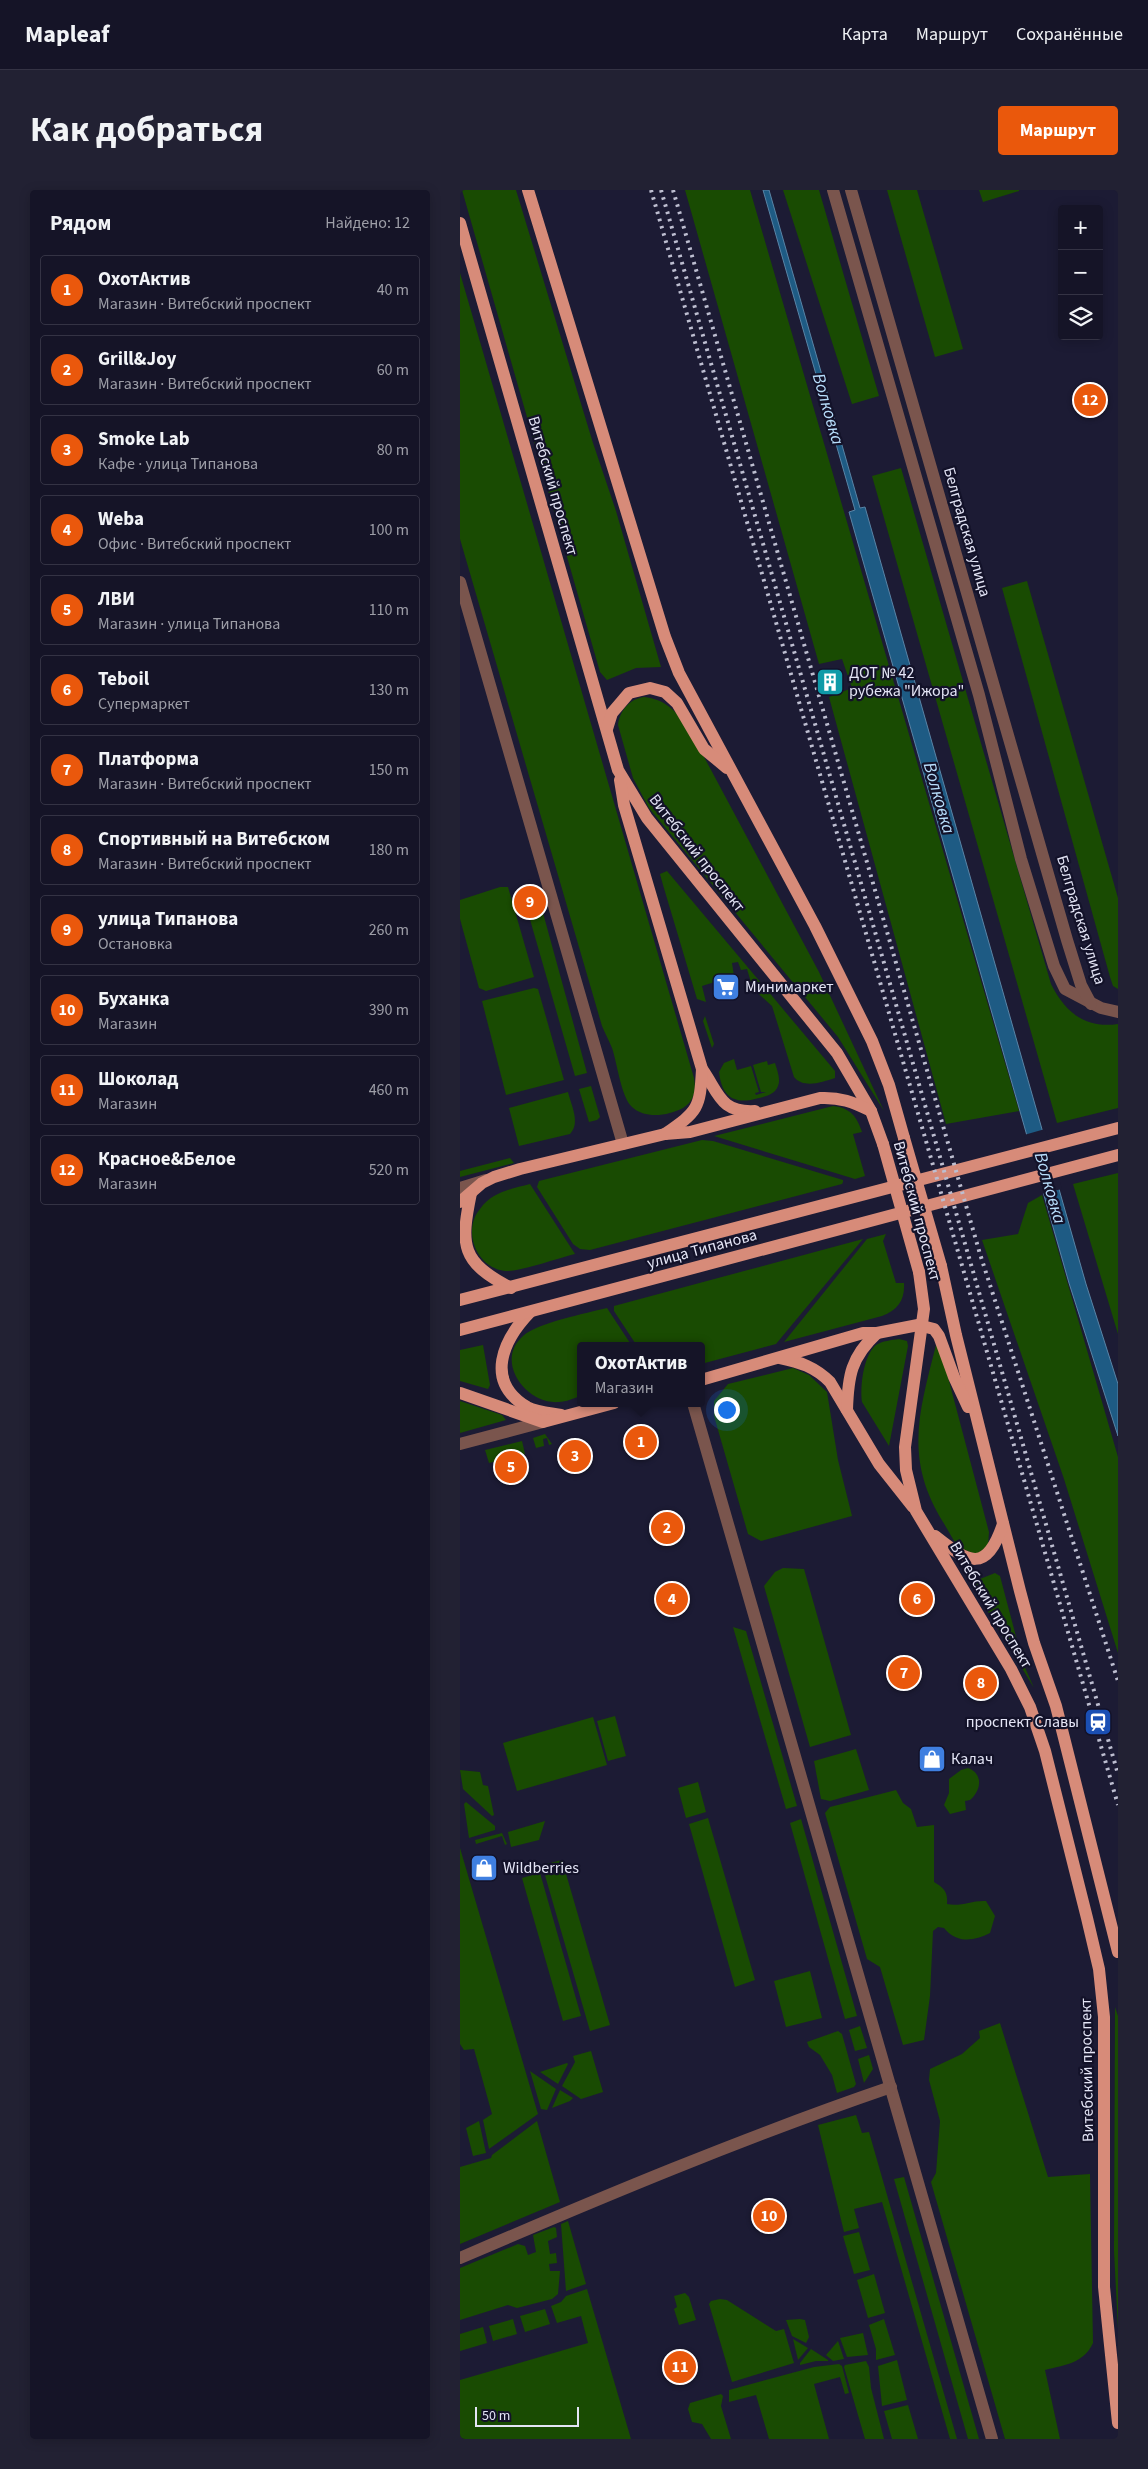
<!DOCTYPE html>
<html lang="ru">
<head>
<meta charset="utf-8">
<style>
  body { margin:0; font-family:"Source Sans 3",sans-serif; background:#222133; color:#f1f3f6 }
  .controls { position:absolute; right:15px; top:15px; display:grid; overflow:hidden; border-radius:5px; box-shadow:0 2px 12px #0003 }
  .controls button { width:45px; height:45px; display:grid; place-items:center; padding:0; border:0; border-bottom:1px solid #343344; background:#151427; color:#f1f3f6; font:25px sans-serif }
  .scale { position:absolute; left:15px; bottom:12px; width:104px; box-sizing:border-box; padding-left:5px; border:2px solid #e4e5f6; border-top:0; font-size:14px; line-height:18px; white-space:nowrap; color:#e4e5f6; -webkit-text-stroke:4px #131229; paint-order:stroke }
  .you { position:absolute; left:266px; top:1219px; width:18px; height:18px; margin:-12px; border:4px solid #fff; border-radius:50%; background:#1a73e8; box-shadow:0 0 0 8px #1a73e833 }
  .badge { display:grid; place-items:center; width:32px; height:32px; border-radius:50%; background:#ea580c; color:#fff; font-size:16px; font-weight:700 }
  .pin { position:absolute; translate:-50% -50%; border:2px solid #fff; box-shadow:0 1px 5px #0006 }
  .popup { position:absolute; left:117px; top:1152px; width:128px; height:65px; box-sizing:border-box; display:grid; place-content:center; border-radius:5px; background:#151427; filter:drop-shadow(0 1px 4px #0005); font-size:16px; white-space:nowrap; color:#9d9ea7 }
  .popup b { font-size:19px; color:#f1f3f6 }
  .popup::after { content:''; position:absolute; left:50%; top:100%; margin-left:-10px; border:10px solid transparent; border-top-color:#151427 }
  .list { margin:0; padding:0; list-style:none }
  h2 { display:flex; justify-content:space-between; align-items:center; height:65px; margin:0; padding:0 20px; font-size:21px }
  h2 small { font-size:16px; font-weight:400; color:#9d9ea7 }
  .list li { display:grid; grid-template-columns:32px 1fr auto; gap:15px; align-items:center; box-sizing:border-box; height:70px; margin:0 10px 10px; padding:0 10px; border:1px solid #343344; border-radius:5px }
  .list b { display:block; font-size:19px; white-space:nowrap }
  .list p { margin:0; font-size:16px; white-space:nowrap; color:#9d9ea7 }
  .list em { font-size:16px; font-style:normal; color:#9d9ea7 }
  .icon { flex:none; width:28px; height:28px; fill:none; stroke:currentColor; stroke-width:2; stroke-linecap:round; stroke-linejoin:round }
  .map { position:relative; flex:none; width:658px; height:2249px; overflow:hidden; border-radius:5px }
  header { display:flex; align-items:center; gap:30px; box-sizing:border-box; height:70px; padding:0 25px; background:#151427; border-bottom:1px solid #343344 }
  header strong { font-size:24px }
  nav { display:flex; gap:28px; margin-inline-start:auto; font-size:18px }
  .intro { display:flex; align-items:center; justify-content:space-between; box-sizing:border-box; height:120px; padding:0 30px }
  h1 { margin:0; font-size:35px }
  .button { padding:12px 22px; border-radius:5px; background:#ea580c; color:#fff; font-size:18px; font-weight:700 }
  main { display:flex; gap:30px; padding:0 30px }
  aside { flex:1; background:#151427; border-radius:5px; box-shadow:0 2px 12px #0003 }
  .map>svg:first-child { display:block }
</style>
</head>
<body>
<header>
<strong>Mapleaf</strong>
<nav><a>Карта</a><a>Маршрут</a><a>Сохранённые</a></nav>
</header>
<div class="intro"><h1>Как добраться</h1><a class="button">Маршрут</a></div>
<main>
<aside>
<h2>Рядом<small>Найдено: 12</small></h2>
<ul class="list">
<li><span class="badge">1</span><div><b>ОхотАктив</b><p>Магазин · Витебский проспект</p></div><em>40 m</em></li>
<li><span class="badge">2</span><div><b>Grill&amp;Joy</b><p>Магазин · Витебский проспект</p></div><em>60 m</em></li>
<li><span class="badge">3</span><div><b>Smoke Lab</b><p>Кафе · улица Типанова</p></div><em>80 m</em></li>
<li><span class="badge">4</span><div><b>Weba</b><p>Офис · Витебский проспект</p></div><em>100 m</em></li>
<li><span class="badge">5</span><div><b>ЛВИ</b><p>Магазин · улица Типанова</p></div><em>110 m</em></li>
<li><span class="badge">6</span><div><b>Teboil</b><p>Супермаркет</p></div><em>130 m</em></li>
<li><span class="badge">7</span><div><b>Платформа</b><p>Магазин · Витебский проспект</p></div><em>150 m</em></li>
<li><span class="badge">8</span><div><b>Спортивный на Витебском</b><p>Магазин · Витебский проспект</p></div><em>180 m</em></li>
<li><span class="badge">9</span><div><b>улица Типанова</b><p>Остановка</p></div><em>260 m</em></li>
<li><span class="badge">10</span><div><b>Буханка</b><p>Магазин</p></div><em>390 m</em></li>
<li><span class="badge">11</span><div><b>Шоколад</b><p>Магазин</p></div><em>460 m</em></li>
<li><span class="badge">12</span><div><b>Красное&amp;Белое</b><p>Магазин</p></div><em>520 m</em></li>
</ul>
</aside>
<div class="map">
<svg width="658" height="2249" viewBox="0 0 658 2249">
  <rect width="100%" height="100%" fill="#1c1b34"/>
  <g fill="#194b02">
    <polygon points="2,0 56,0 133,253 156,321 201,477 176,478 147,490 140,482"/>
    <polygon points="225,0 290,0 559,921 486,934 369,507 392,498 382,469 359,474"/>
    <polygon points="323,0 359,0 419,206 392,214"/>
    <polygon points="427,0 457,0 503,159 475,167"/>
    <polygon points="519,0 559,0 559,1 523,12"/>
    <path d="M 0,83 L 234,888 C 236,899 235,911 223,918 C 208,926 185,929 172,917 C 161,907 157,872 152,858 C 149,851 145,843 142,836 L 0,349 Z"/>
    <path d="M 441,278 L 591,794 C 605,822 625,839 658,834 L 658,918 L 597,933 L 412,286 Z"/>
    <polygon points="567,391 658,708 658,799 653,796 650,787 542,398"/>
    <path d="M 184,507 C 205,509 215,521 227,535 L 359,782 L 424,921 L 378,847 L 189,618 L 173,588 L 158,535 C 160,520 170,509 184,507 Z"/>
    <path d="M 207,681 L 375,881 L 375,888 C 362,892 344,899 334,887 L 312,816 L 293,799 L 287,779 L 281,780 L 278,772 L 272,773 L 274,786 L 242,796 L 246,812 L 237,809 L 203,695 L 200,684 Z"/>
    <polygon points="40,697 48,697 74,787 26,801 19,798 0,729 0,710"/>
    <polygon points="83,723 127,883 115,886 69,726"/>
    <polygon points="74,798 78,799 104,890 46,905 22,811"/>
    <polygon points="245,826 254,854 252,858 243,831"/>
    <path d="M 274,869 L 277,880 L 291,876 L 299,902 L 295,903 L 296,905 L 306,902 L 301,902 L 293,875 L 307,871 L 308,875 L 315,873 C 317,880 321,889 318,896 C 315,904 307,906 299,908 C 275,915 262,908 259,882 L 264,873 Z"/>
    <polygon points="131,896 140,927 137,930 129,932 119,899"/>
    <path d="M 108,902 C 111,915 121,933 110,944 L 59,956 L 49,918 Z"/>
    <path d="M 373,916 C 391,918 397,927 402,942 L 393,944 L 405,986 L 395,989 L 254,946 Z"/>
    <polygon points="242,950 253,951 383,990 383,992 382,994 130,1060 120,1059 113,1054 77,997 79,991"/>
    <polygon points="50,968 54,973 0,987 0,981"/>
    <polygon points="658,983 658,1144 613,994"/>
    <path d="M 70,994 L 115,1064 C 98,1068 60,1082 45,1081 C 16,1078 2,1040 20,1019 C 32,1002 51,999 70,994 Z"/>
    <polygon points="582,1005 658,1267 658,1463 604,1289 522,1050 558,1044 568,1013"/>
    <path d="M 426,1044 L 423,1051 L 436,1093 L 444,1093 C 445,1110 438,1120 422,1126 L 324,1152 L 407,1049 Z"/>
    <polygon points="403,1049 316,1154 241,1174 241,1156 177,1156 154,1121 154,1116"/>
    <path d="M 147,1118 L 172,1156 L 121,1156 L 121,1206 C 114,1208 106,1212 99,1212 C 66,1215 34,1171 63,1146 C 77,1133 127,1123 147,1118 Z"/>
    <path d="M 439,1149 L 447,1151 L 448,1156 L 429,1256 L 402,1212 C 400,1197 403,1166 416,1155 C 422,1151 432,1150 439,1149 Z"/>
    <polygon points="23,1155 30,1195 28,1199 0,1191 0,1160"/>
    <path d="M 476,1155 L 480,1157 L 529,1342 L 528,1356 L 517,1364 C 494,1358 495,1351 483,1332 C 444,1269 459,1222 476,1155 Z"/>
    <polygon points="333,1178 349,1185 367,1202 378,1270 392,1326 301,1351 288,1344 254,1226 254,1211 268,1194"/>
    <polygon points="0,1211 42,1225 46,1230 0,1243"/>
    <polygon points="85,1244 92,1254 89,1255 87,1248 83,1249 84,1256 76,1258 73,1248"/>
    <polygon points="62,1251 65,1264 29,1273 25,1260"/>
    <polygon points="323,1378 344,1379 391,1545 350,1557 304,1396 315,1382"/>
    <polygon points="535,1383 540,1386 563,1473 574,1498 513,1397 515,1391"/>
    <polygon points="273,1437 286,1441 337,1616 326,1619"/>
    <polygon points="155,1526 166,1566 148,1571 137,1531"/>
    <polygon points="133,1527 147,1575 57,1601 43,1553"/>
    <polygon points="396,1559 409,1600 370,1611 361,1609 354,1571"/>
    <path d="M 508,1578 C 524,1584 521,1601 510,1610 L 505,1611 L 506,1620 L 490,1624 L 484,1615 L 489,1603 L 489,1589 L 501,1580 Z"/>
    <polygon points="0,1580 20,1582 23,1595 28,1596 34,1625 32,1626 3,1599"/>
    <polygon points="238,1592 246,1622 226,1628 218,1598"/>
    <path d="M 436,1600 L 443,1613 L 451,1619 L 457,1637 L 474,1635 L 474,1692 C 484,1698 488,1702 487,1714 C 501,1717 512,1710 526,1711 L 535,1726 L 530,1743 C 513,1752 496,1753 484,1738 L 478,1737 L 473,1741 L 470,1806 L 464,1850 L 443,1855 L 420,1777 L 407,1769 L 365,1623 L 370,1617 Z"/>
    <polygon points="6,1612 35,1636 35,1640 9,1648 4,1614"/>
    <polygon points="248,1628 295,1790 275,1797 229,1634"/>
    <polygon points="341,1629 397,1826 385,1829 330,1633"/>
    <polygon points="85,1631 79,1650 51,1657 48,1642"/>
    <polygon points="42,1643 47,1654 45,1655 42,1646 16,1654 15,1650"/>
    <polygon points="0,1658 78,1924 29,1959 23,1930 32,1924 14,1859 4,1860 0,1854"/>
    <polygon points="102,1670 150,1835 130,1841 82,1675"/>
    <polygon points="80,1683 121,1826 103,1831 62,1688"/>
    <polygon points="350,1781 362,1828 326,1837 314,1791"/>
    <polygon points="655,1817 658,1826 658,2139 654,2061"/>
    <path d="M 540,1833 L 588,1987 L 630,1984 L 633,2153 C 624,2173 605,2175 585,2180 L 600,2249 L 545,2249 L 471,1992 L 476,1983 L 480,1931 L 469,1890 L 470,1879 L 502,1864 L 520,1848 L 519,1841 Z"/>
    <polygon points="400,1836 407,1858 395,1861 389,1840"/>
    <polygon points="378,1841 382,1844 396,1894 394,1897 377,1903 372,1885 360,1865 349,1857 347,1852"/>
    <polygon points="131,1861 143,1902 121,1909 102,1896 115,1872 113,1866"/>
    <polygon points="409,1865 413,1879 404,1893 398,1869"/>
    <polygon points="107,1873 108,1874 98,1894 80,1882"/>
    <polygon points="70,1881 96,1899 87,1920 81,1919"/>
    <polygon points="100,1900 113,1908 110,1911 92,1918"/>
    <polygon points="396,1925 402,1943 409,1942 497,2249 490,2249 422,2012 394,2019 399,2038 384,2042 358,1935"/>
    <polygon points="19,1931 26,1963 13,1966 6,1938"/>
    <polygon points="77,1931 100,2012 0,2054 0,1977 31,1968 32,1965"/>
    <polygon points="444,1987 519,2249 508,2249 434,1989"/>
    <polygon points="108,2031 126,2094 106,2101 101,2034"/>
    <polygon points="94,2037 96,2038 97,2047 88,2051 90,2064 96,2063 97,2073 89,2074 90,2081 100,2081 98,2104 92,2109 57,2118 48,2115 0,2130 0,2078 58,2054 65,2056 68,2065 76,2062 73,2045"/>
    <polygon points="399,2042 410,2080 394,2084 383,2046"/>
    <polygon points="414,2084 425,2123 408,2128 397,2090"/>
    <polygon points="127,2099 171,2249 0,2249 0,2190 128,2153 121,2126 97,2133 91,2116 101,2112 106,2106"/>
    <polygon points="225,2103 229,2107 236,2130 219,2135 214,2119 217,2117 214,2106"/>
    <polygon points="260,2109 267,2110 316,2141 324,2139 334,2173 272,2192 249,2114 251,2111"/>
    <polygon points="85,2119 90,2134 65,2142 60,2126"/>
    <polygon points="53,2129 57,2144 33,2151 29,2136"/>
    <polygon points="340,2129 345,2130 349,2147 346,2153 332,2146 326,2130"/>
    <polygon points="424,2129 435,2165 416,2170 416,2159 409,2135"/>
    <polygon points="23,2137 27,2153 0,2161 0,2144"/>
    <polygon points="403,2143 408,2165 387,2167 380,2148"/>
    <polygon points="333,2149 348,2158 338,2170"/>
    <polygon points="378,2151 384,2169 373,2171 366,2165"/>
    <polygon points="351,2159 368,2170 368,2171 356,2171 340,2175 340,2173"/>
    <polygon points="437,2170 447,2210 422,2216 418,2176"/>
    <polygon points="406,2171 409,2177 411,2198 424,2249 405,2249 384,2177 385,2175"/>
    <polygon points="379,2174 382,2176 389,2203 385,2204 380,2187 354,2194 369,2249 309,2249 296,2205 269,2212 269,2200 354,2177"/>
    <polygon points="261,2204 263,2206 261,2216 271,2249 251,2249 242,2234 232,2232 228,2219 230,2213"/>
    <polygon points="448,2215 458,2249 432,2249 424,2221"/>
  </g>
  <polygon fill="#1e5b84" stroke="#5984a6" points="303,0 309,0 400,318 405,317 626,1094 658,1194 658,1246 609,1093 389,322 395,320"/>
  <polygon fill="#1c1b34" points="585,939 602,999 581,1004 564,945"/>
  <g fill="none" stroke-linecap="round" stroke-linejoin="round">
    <g stroke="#7a554d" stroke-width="12">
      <polyline points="373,0 519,505 561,669 594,776 605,799 641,818 658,822"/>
      <polyline points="391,0 607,750 621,795 631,814"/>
      <polyline points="0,392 163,954"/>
      <polyline points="0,998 26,990"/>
      <polyline points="233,1213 532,2249"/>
      <polyline points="0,1254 83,1232"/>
      <path d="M 0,2068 C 142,2007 285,1947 431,1897"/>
    </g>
    <g stroke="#d78b79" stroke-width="12">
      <polyline points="68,0 205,447 219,483 355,736 412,851 429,895 444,948"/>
      <polyline points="0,33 158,580 187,628 377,863 411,921 423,954"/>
      <polyline points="147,539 152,523 169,503 190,498 205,502 217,513 244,559 267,578"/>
      <path d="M 160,590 L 164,615 L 242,879 C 259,903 260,923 295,921"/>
      <path d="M 205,944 C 238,921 240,919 242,879"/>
      <path d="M 11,1003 C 0,1056 1,1072 51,1098"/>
      <path d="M 0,1012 L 22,993 L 34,987 L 60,979 L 205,944 L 230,942 L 360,908 C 380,907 393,912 411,921"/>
      <polyline points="481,1076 496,1145 560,1401 574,1453 596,1516 658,1762"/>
      <polyline points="459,1082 464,1119 445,1257 446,1280 456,1321 551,1479 570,1517 585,1561 627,1728 639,1779 644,1827 644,2097 658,2233"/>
      <polyline points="0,1110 658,938"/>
      <path d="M 70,1122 C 43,1150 24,1191 67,1217 C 77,1222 90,1223 101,1225"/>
      <polyline points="0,1140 658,965"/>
      <path d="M 320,1168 C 340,1172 355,1177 370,1192 L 419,1274 L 453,1317"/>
      <polyline points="241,1190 403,1143 417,1143 458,1135 474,1139 479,1146 494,1187 508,1217"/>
      <polyline points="0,1203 83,1232 154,1213"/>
      <path d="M 387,1220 C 388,1186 391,1167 417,1143"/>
      <path d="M 475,1346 C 509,1373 526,1384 543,1334"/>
    </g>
    <g stroke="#bdbed0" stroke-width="4" stroke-dasharray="2.5 5" stroke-linecap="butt">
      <polyline points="191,0 658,1615"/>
      <polyline points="201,0 658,1584"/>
      <polyline points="213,0 520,1064 658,1491"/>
    </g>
    <g stroke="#d78b79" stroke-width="12">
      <polyline points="444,948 481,1076"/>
      <polyline points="423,954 459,1082"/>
    </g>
  </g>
  <defs>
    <g id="building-square" transform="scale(1.4375)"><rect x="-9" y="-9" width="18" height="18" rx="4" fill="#0f9aa8" stroke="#131229"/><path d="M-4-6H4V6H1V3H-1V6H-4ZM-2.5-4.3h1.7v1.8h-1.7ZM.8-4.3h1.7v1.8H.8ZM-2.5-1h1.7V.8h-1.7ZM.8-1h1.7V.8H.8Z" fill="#fff"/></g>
    <g id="supermarket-square" transform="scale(1.4375)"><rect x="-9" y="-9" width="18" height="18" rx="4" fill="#3f7fe0" stroke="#131229"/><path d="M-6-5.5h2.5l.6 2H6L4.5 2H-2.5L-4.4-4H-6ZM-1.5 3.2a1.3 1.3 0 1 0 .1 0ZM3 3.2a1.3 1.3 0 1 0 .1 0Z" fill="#fff"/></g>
    <g id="station-square" transform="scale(1.4375)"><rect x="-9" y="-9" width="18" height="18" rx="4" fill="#1a4fb4" stroke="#131229"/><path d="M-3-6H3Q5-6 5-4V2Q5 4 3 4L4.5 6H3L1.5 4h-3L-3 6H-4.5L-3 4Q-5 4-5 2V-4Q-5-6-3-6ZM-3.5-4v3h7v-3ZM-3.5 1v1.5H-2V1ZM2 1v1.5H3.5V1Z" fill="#fff"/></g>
    <g id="shop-square" transform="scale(1.4375)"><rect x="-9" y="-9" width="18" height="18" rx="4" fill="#3f7fe0" stroke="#131229"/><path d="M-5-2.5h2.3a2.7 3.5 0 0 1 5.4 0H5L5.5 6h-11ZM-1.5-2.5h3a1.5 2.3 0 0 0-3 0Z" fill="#fff"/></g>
  </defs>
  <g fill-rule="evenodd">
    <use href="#building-square" x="370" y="492"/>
    <use href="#supermarket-square" x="266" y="797"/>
    <use href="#station-square" x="638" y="1532"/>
    <use href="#shop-square" x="472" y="1569"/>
    <use href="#shop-square" x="24" y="1678"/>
  </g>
  <g text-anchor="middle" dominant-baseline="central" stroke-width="4.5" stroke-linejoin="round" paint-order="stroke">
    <g font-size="16" fill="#e4e5f6" stroke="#131229">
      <text transform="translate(93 296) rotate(74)">Витебский проспект</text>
      <text transform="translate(507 342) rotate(74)">Белградская улица</text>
      <text transform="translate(237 663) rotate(52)">Витебский проспект</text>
      <text transform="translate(621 730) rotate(73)">Белградская улица</text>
      <text transform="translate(457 1021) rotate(75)">Витебский проспект</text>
      <text transform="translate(242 1059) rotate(-15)">улица Типанова</text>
      <text transform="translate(531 1415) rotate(59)">Витебский проспект</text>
      <text transform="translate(627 1880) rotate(-91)">Витебский проспект</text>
    </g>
    <g font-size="16" fill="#e4e5f6" stroke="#131229" text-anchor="start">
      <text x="389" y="483">ДОТ № 42<tspan x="389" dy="18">рубежа "Ижора"</tspan></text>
      <text x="285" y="797">Минимаркет</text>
      <text x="619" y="1532" text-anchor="end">проспект Славы</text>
      <text x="491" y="1569">Калач</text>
      <text x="43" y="1678">Wildberries</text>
    </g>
    <g font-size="18" font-style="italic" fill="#b7ddfb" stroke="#131229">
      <text transform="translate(368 219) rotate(74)">Волковка</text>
      <text transform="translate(479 608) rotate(74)">Волковка</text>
      <text transform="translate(590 998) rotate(74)">Волковка</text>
    </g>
  </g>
</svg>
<div class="controls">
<button>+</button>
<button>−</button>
<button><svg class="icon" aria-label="layers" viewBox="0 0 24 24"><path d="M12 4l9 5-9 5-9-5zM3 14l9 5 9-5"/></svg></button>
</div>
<div class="scale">50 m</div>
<div class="you"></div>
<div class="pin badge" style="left:181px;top:1252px">1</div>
<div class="popup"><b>ОхотАктив</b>Магазин</div>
<div class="pin badge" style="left:207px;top:1338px">2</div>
<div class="pin badge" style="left:115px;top:1266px">3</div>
<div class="pin badge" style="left:212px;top:1409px">4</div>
<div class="pin badge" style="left:51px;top:1277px">5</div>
<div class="pin badge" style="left:457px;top:1409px">6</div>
<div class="pin badge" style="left:444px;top:1483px">7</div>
<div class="pin badge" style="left:521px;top:1493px">8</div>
<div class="pin badge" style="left:70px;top:712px">9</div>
<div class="pin badge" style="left:309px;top:2026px">10</div>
<div class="pin badge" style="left:220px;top:2177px">11</div>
<div class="pin badge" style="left:630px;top:210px">12</div>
</div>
</main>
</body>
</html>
